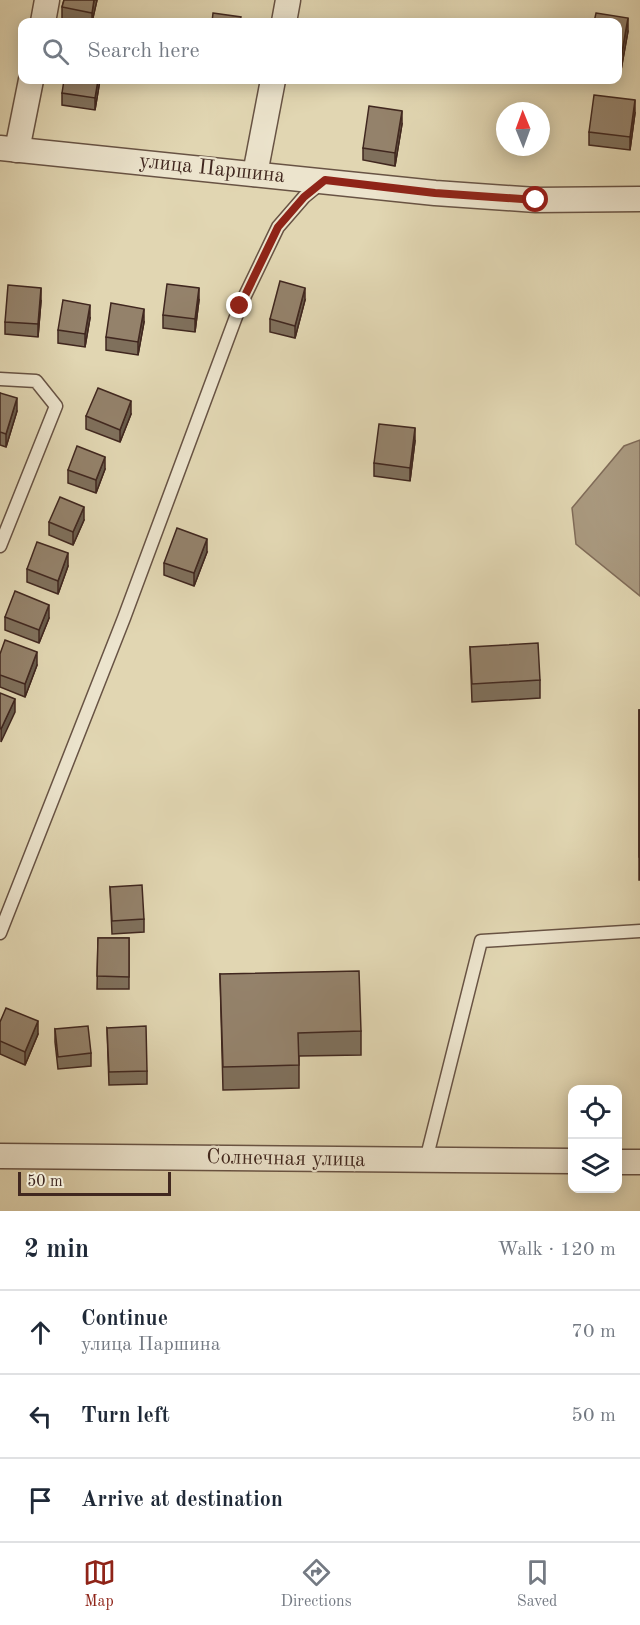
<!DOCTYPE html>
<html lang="en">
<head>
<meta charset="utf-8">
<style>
  body { margin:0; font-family:"Old Standard TT",serif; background:#f6f6f7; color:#1f2937 }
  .controls { position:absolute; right:18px; bottom:18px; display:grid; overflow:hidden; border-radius:12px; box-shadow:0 3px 15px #0003 }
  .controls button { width:54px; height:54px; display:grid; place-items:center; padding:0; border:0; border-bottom:2px solid #e0e1e3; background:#fff; color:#1f2937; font:30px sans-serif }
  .compass { position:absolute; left:496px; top:102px; width:54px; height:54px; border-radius:50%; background:#fff; box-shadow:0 3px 15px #0003; rotate:359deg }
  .scale { position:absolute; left:18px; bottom:15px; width:153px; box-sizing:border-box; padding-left:6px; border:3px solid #40271f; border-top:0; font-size:16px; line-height:21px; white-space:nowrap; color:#40271f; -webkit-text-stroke:4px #ece4cd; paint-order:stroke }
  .stop { position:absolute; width:18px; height:18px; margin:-14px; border:4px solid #8f2418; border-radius:50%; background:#fff }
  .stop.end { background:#8f2418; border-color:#fff; box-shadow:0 2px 6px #0008 }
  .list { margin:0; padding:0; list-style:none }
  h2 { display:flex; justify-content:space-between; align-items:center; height:78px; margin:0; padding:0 24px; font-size:26px }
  h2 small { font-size:20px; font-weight:400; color:#747a83 }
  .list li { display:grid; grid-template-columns:39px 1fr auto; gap:18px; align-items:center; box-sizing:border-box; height:84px; padding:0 24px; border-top:2px solid #e0e1e3 }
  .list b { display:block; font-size:22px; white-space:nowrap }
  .list p { margin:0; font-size:20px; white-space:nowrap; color:#747a83 }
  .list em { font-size:20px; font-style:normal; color:#747a83 }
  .icon { flex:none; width:33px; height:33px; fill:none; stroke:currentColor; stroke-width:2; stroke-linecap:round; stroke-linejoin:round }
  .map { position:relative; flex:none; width:640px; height:1211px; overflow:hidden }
  .search { position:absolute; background:#fff; box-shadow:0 3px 15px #0003; left:18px; right:18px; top:18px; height:66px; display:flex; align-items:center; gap:15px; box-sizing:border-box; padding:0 21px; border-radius:12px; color:#747a83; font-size:22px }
  .sheet { height:330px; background:#fff }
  nav { display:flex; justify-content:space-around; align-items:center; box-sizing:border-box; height:84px; border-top:2px solid #e0e1e3; background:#fff; font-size:16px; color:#747a83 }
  nav a { display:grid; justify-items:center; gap:3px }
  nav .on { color:#8f2418 }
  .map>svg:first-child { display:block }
</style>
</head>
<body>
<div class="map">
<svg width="640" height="1211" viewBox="0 0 640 1211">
  <rect width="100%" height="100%" fill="#e1d6b2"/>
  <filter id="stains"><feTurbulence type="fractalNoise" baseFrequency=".00333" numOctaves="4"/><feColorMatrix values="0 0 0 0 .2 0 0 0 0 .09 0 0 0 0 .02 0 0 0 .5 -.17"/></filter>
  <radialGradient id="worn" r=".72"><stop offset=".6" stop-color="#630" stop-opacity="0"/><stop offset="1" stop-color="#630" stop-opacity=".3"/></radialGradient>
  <polygon fill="#aa9a80" stroke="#806c59" stroke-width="1.5" points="640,440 640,596 576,544 572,508 624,446"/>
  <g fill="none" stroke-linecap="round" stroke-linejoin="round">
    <g stroke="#685344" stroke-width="15">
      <g id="service">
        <polyline points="0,379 36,381 56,406 0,546"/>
        <polyline points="0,933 124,618 240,306 278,227 304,197 321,183"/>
        <polyline points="426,1160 481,941 640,931"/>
      </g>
    </g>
    <g stroke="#685344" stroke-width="27">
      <g id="minor">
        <polyline points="43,22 47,0"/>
        <polyline points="284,22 288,0"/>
        <polyline points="0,148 435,193 536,200 640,199"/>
        <polyline points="17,150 31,80"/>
        <polyline points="255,174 273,80"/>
        <polyline points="0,1156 572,1161"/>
        <polyline points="618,1162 640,1162"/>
      </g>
    </g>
    <use href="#service" stroke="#ece4cd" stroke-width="12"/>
    <use href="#minor" stroke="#ece4cd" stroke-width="24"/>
  </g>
  <g fill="#7f705c" stroke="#40271f" stroke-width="1.5">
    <polygon points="64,0 97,0 92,22 75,22 62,20 62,7"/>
    <polygon points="618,22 628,31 621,70 618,70"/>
    <polygon points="100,80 95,110 62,105 62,93"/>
    <polygon points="635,113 630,150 589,145 589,132"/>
    <polygon points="402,124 395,166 363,160 363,148"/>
    <polygon points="199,300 195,332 163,328 163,315"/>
    <polygon points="305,300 295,338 270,332 270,319"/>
    <polygon points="41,301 38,337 5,334 5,322"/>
    <polygon points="90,318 85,347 58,343 58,330"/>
    <polygon points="144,322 138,355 106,350 106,337"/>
    <polygon points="0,393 17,411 6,447 0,445"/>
    <polygon points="131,414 120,442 86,429 86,416"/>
    <polygon points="415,441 410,481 374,476 374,463"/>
    <polygon points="105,469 96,493 68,483 68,470"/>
    <polygon points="84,520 73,545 49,535 49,522"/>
    <polygon points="207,552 194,586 164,575 164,563"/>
    <polygon points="68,566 58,594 27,582 27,569"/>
    <polygon points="5,617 49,618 39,643 5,630"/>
    <polygon points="470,647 540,680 540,698 472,702"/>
    <polygon points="0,654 37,665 25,697 0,687"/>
    <rect x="639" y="710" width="1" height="170"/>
    <polygon points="110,887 144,919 144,932 112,934"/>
    <polygon points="98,938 129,938 129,989 97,989"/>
    <polygon points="220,974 361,1031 361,1055 299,1056 299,1088 223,1090"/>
    <polygon points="0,1022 38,1034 25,1065 0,1054"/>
    <polygon points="107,1028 147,1071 147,1084 109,1085"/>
    <polygon points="55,1029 91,1053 91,1066 58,1069 55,1042"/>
  </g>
  <g fill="#685b4b" stroke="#40271f" stroke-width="1.5">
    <polygon points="94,0 97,0 92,22 92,13"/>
    <polygon points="628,18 628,31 621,70 621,58"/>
    <polygon points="98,80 100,80 95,110 95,98"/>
    <polygon points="635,100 635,113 630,150 630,137"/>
    <polygon points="402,111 402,124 395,166 395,153"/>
    <polygon points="41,288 41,301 38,337 38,324"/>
    <polygon points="199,288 199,300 195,332 195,319"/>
    <polygon points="305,288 305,300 295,338 295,326"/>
    <polygon points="90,305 90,318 85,347 85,334"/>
    <polygon points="144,309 144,322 138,355 138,342"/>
    <polygon points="17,398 17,411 6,447 6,434"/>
    <polygon points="131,401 131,414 120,442 120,430"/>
    <polygon points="415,428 415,441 410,481 410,468"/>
    <polygon points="105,457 105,469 96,493 96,480"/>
    <polygon points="84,507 84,520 73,545 73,532"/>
    <polygon points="207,539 207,552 194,586 194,573"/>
    <polygon points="68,553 68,566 58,594 58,581"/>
    <polygon points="49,605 49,618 39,643 39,630"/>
    <polygon points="37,652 37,665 25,697 25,684"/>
    <polygon points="15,699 15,712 1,742 1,729"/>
    <polygon points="38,1021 38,1034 25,1065 25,1052"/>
  </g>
  <g fill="#94826b" stroke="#40271f" stroke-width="1.5">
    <polygon points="64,0 94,0 92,13 62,7"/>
    <polygon points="213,13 241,17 240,22 212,22"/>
    <polygon points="596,13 628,18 621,58 618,57 618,22 594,22"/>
    <polygon points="64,80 98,80 95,98 62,93"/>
    <polygon points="594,95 635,100 630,137 589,132"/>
    <polygon points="369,106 402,111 395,153 363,148"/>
    <polygon points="280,281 305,288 295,326 270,319"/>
    <polygon points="167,284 199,288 195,319 163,315"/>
    <polygon points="8,285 41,288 38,324 5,322"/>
    <polygon points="63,300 90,305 85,334 58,330"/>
    <polygon points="111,303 144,309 138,342 106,337"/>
    <polygon points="98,388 131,401 120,430 86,416"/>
    <polygon points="0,393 17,398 6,434 0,432"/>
    <polygon points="379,424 415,428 410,468 374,463"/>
    <polygon points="77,446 105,457 96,480 68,470"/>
    <polygon points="60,497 84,507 73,532 49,522"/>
    <polygon points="177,528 207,539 194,573 164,563"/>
    <polygon points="37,542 68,553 58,581 27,569"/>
    <polygon points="15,591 49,605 39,630 5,617"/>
    <polygon points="5,640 37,652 25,684 0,675 0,654"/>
    <polygon points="538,643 540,680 472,684 470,647"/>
    <polygon points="0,693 15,699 1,729 0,728"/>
    <rect x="639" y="710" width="1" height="147"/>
    <polygon points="142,885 144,919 112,921 110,887"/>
    <polygon points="98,938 129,938 129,977 97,976"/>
    <polygon points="359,971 361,1031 298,1033 299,1065 223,1067 220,974"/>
    <polygon points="6,1008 38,1021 25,1052 0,1041 0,1022"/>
    <polygon points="88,1026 91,1053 58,1057 55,1029"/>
    <polygon points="146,1026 147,1071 109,1072 107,1028"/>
  </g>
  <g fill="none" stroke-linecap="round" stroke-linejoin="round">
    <polyline stroke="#8f2418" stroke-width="8" points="240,306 278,227 304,197 325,180 435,193 536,200"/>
  </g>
  <g text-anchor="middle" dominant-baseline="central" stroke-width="4.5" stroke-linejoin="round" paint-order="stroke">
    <g font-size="21" fill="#40271f" stroke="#ece4cd">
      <text transform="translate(212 169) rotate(6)">улица Паршина</text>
      <text transform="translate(286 1159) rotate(1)">Солнечная улица</text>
    </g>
  </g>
  <rect width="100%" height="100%" filter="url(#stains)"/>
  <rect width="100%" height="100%" fill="url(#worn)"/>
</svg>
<div class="controls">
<button><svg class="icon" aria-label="locate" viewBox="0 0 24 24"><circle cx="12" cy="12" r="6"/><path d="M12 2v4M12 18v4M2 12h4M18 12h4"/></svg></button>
<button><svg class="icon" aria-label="layers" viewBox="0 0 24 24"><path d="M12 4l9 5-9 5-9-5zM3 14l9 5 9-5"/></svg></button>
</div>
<svg class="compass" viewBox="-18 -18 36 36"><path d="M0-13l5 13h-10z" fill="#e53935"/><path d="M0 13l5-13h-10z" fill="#747a83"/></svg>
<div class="scale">50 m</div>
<div class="stop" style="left:536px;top:200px"></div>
<div class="stop end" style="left:240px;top:306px"></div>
<div class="search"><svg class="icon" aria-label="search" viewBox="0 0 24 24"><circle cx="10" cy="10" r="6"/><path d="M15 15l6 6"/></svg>Search here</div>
</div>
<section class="sheet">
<h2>2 min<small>Walk · 120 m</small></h2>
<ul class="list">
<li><svg class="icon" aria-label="ahead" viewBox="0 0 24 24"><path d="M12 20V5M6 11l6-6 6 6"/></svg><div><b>Continue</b><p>улица Паршина</p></div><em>70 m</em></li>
<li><svg class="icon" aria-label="left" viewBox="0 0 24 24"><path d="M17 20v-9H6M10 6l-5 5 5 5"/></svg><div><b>Turn left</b></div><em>50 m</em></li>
<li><svg class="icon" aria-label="arrive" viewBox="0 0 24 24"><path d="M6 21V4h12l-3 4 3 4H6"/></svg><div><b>Arrive at destination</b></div></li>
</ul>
</section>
<nav>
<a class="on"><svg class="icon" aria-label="map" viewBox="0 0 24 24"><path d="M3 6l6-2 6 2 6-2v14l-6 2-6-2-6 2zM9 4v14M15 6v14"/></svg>Map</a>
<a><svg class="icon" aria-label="directions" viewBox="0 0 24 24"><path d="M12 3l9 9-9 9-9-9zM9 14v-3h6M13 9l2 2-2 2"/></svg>Directions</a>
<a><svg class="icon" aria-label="saved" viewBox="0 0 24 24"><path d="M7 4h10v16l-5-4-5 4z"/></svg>Saved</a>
</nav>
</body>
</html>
